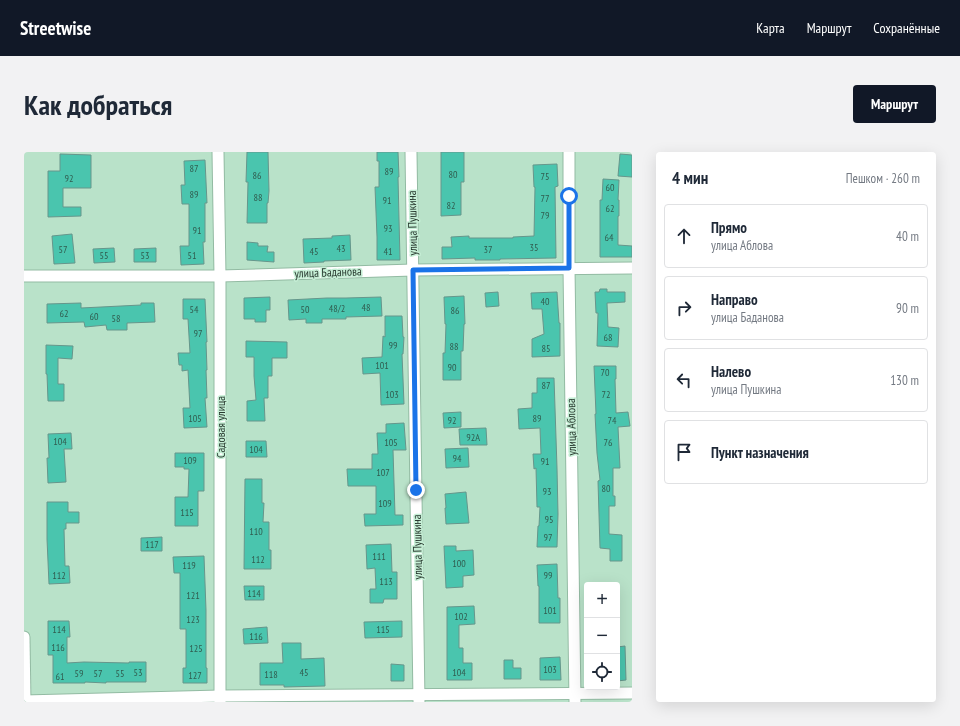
<!DOCTYPE html>
<html lang="ru">
<head>
<meta charset="utf-8">
<style>
  body { margin:0; font-family:"PT Sans Narrow",sans-serif; background:#f2f2f3; color:#1f2937 }
  .controls { position:absolute; right:12px; bottom:12px; display:grid; overflow:hidden; border-radius:4px; box-shadow:0 4px 16px #0002 }
  .controls button { width:36px; height:36px; display:grid; place-items:center; padding:0; border:0; border-bottom:1px solid #e0e1e3; background:#fff; color:#1f2937; font:20px sans-serif }
  .stop { position:absolute; width:12px; height:12px; margin:-9px; border:3px solid #1a73e8; border-radius:50%; background:#fff }
  .stop.end { background:#1a73e8; border-color:#fff; box-shadow:0 1px 4px #0008 }
  .list { margin:0; padding:0; list-style:none }
  h2 { display:flex; justify-content:space-between; align-items:center; height:52px; margin:0; padding:0 16px; font-size:17px }
  h2 small { font-size:13px; font-weight:400; color:#747a83 }
  .list li { display:grid; grid-template-columns:26px 1fr auto; gap:12px; align-items:center; box-sizing:border-box; height:64px; margin:0 8px 8px; padding:0 8px; border:1px solid #e0e1e3; border-radius:4px }
  .list b { display:block; font-size:15px; white-space:nowrap }
  .list p { margin:0; font-size:13px; white-space:nowrap; color:#747a83 }
  .list em { font-size:13px; font-style:normal; color:#747a83 }
  .icon { flex:none; width:22px; height:22px; fill:none; stroke:currentColor; stroke-width:2; stroke-linecap:round; stroke-linejoin:round }
  .map { position:relative; flex:none; width:608px; height:550px; overflow:hidden; border-radius:4px }
  header { display:flex; align-items:center; gap:24px; box-sizing:border-box; height:56px; padding:0 20px; background:#111827; color:#fff }
  header strong { font-size:19px }
  nav { display:flex; gap:22px; margin-inline-start:auto; font-size:14px }
  .intro { display:flex; align-items:center; justify-content:space-between; box-sizing:border-box; height:96px; padding:0 24px }
  h1 { margin:0; font-size:28px }
  .button { padding:10px 18px; border-radius:4px; background:#111827; color:#fff; font-size:14px; font-weight:700 }
  main { display:flex; gap:24px; padding:0 24px }
  aside { flex:1; background:#fff; border-radius:4px; box-shadow:0 4px 16px #0002 }
  .map>svg:first-child { display:block }
</style>
</head>
<body>
<header>
<strong>Streetwise</strong>
<nav><a>Карта</a><a>Маршрут</a><a>Сохранённые</a></nav>
</header>
<div class="intro"><h1>Как добраться</h1><a class="button">Маршрут</a></div>
<main>
<div class="map">
<svg width="608" height="550" viewBox="0 0 608 550">
  <rect width="100%" height="100%" fill="#b9e2c9"/>
  <g fill="#4ac5ae" stroke="#66968b">
    <polygon points="223,0 244,0 245,39 244,51 243,51 243,71 223,71 224,30 222,30"/>
    <polygon points="353,0 374,0 375,25 374,25 376,108 353,108 353,85 351,35 355,35 355,9 353,9"/>
    <polygon points="417,0 440,0 440,30 437,30 437,63 417,64"/>
    <polygon points="36,2 67,3 67,36 39,36 39,55 57,55 57,64 24,65 24,19 36,19"/>
    <polygon points="596,2 608,3 608,25 594,24"/>
    <polygon points="181,8 183,51 181,51 181,90 179,90 180,112 157,113 156,94 165,94 165,52 158,52 157,33 161,33 160,9"/>
    <polygon points="533,12 534,34 531,35 532,106 476,107 476,108 451,108 451,106 418,107 418,95 428,95 427,85 445,84 445,86 489,86 489,85 510,84 511,35 510,35 509,13"/>
    <polygon points="579,27 595,28 594,48 595,48 595,64 594,64 594,93 608,94 608,105 576,105 576,48 578,48"/>
    <polygon points="48,82 51,111 30,112 28,84"/>
    <polygon points="326,83 327,108 300,109 300,110 280,111 279,87 308,86 308,84"/>
    <polygon points="223,90 234,91 234,94 244,94 243,100 250,100 250,110 223,108"/>
    <polygon points="90,96 91,110 70,111 69,97"/>
    <polygon points="132,96 132,110 110,110 110,97"/>
    <polygon points="576,137 583,137 583,140 601,140 601,150 583,151 584,175 595,176 594,195 573,194 574,161 572,161 571,140 575,140"/>
    <polygon points="474,140 475,154 462,155 461,141"/>
    <polygon points="533,140 535,171 536,171 536,204 508,205 508,187 520,182 518,157 508,157 507,141"/>
    <polygon points="440,144 441,172 440,172 439,199 437,199 437,228 419,228 419,201 421,201 422,172 421,172 420,145"/>
    <polygon points="246,145 246,158 242,158 242,170 231,170 231,167 220,167 220,146"/>
    <polygon points="357,145 358,164 322,165 322,167 298,167 298,171 282,171 282,167 265,168 264,148 303,146 322,146"/>
    <polygon points="159,147 181,147 183,190 182,190 183,218 182,218 183,246 181,246 183,275 160,276 159,256 166,256 164,218 158,219 158,213 155,213 154,201 166,201 164,167 159,167"/>
    <polygon points="57,151 57,156 117,153 117,151 130,151 131,170 103,171 103,178 83,178 82,173 61,175 60,170 23,171 23,152"/>
    <polygon points="361,164 378,164 379,185 380,185 379,202 378,202 380,252 357,253 356,221 339,222 338,206 358,205 359,184 361,185"/>
    <polygon points="222,189 263,190 263,206 248,206 248,224 244,224 244,246 240,246 241,269 223,269 223,249 232,248 230,224 230,205 222,205"/>
    <polygon points="22,193 49,194 48,207 34,206 34,232 40,232 40,249 24,249 23,222 22,222"/>
    <polygon points="570,214 592,214 592,227 591,227 592,261 604,260 606,274 594,275 596,316 589,316 589,344 591,344 591,354 585,354 585,382 598,383 598,409 586,409 586,397 576,396 574,329 576,328 573,301 571,262 572,262"/>
    <polygon points="513,226 530,226 533,316 534,362 533,395 513,395 514,374 515,374 516,355 513,355 512,316 510,317 509,302 517,302 516,276 495,277 494,257 508,256 508,241 513,241"/>
    <polygon points="437,260 437,275 420,276 419,261"/>
    <polygon points="380,271 382,298 369,298 371,363 379,363 379,373 341,374 340,362 352,362 352,334 324,334 323,317 348,317 348,302 354,302 353,281 362,281 362,272"/>
    <polygon points="462,276 463,293 436,293 435,277"/>
    <polygon points="47,281 48,297 40,297 42,330 24,331 23,306 25,306 24,282"/>
    <polygon points="222,289 242,289 243,305 222,305"/>
    <polygon points="444,296 445,315 422,316 421,297"/>
    <polygon points="151,301 180,301 180,339 174,339 174,374 151,374 151,345 164,345 165,317 160,317 160,315 151,315"/>
    <polygon points="221,327 238,327 238,351 240,351 239,370 245,370 245,398 247,398 247,417 220,417"/>
    <polygon points="442,340 445,371 422,372 421,356 422,356 421,342"/>
    <polygon points="23,350 44,350 44,360 55,360 55,371 42,371 42,377 40,377 41,414 45,414 46,431 25,432 23,387"/>
    <polygon points="138,385 138,399 117,399 117,386"/>
    <polygon points="367,392 368,420 373,420 373,447 360,447 359,451 346,451 346,437 352,437 351,416 343,417 342,393"/>
    <polygon points="420,394 432,394 432,399 449,398 450,423 439,424 439,435 422,436"/>
    <polygon points="180,404 182,458 182,516 183,516 183,531 159,531 159,516 162,516 162,477 156,477 156,421 150,421 149,405"/>
    <polygon points="533,412 534,446 536,446 536,471 515,471 515,434 514,434 513,413"/>
    <polygon points="220,434 240,434 240,448 221,448"/>
    <polygon points="450,454 451,472 435,473 435,496 439,496 439,511 448,511 448,528 423,528 423,455"/>
    <polygon points="24,469 45,469 46,485 43,485 43,511 60,510 105,511 105,510 122,510 122,530 82,530 82,531 61,530 61,531 29,531 29,503 24,503"/>
    <polygon points="378,469 378,485 341,486 340,470"/>
    <polygon points="243,475 244,491 220,492 219,477"/>
    <polygon points="258,491 277,491 277,507 300,506 301,534 260,535 260,533 236,533 236,511 259,511"/>
    <polygon points="601,494 602,528 593,529 593,495"/>
    <polygon points="536,505 537,528 516,528 516,506"/>
    <polygon points="480,508 489,508 489,516 497,516 497,527 480,527"/>
    <polygon points="367,512 380,513 380,529 367,529"/>
  </g>
  <g fill="none" stroke-linecap="round" stroke-linejoin="round">
    <g stroke="#93bba3" stroke-width="13">
      <g id="street">
        <polyline points="194,0 196,124 196,550"/>
        <polyline points="387,0 395,549"/>
        <polyline points="545,0 545,116 551,550"/>
        <polyline points="0,124 196,124 389,118 608,116"/>
        <polyline points="0,485 1,550"/>
        <polyline points="0,549 196,544 608,541"/>
      </g>
    </g>
    <use href="#street" stroke="#fff" stroke-width="11"/>
  </g>
  <g fill="none" stroke-linecap="round" stroke-linejoin="round">
    <polyline stroke="#1a73e8" stroke-width="5" points="392,338 389,118 545,116 545,44"/>
  </g>
  <g text-anchor="middle" dominant-baseline="central" stroke-width="3" stroke-linejoin="round" paint-order="stroke">
    <g font-size="10" fill="#305c4f">
      <text x="170" y="16">87</text>
      <text x="365" y="19">89</text>
      <text x="429" y="22">80</text>
      <text x="233" y="23">86</text>
      <text x="521" y="24">75</text>
      <text x="45" y="26">92</text>
      <text x="586" y="35">60</text>
      <text x="170" y="42">89</text>
      <text x="234" y="45">88</text>
      <text x="521" y="46">77</text>
      <text x="363" y="48">91</text>
      <text x="427" y="53">82</text>
      <text x="586" y="56">62</text>
      <text x="521" y="63">79</text>
      <text x="364" y="76">93</text>
      <text x="173" y="78">91</text>
      <text x="585" y="85">64</text>
      <text x="510" y="95">35</text>
      <text x="317" y="96">43</text>
      <text x="39" y="97">57</text>
      <text x="464" y="97">37</text>
      <text x="290" y="99">45</text>
      <text x="364" y="99">41</text>
      <text x="80" y="103">55</text>
      <text x="121" y="103">53</text>
      <text x="168" y="103">51</text>
      <text x="521" y="149">40</text>
      <text x="342" y="155">48</text>
      <text x="313" y="156">48/2</text>
      <text x="170" y="157">54</text>
      <text x="281" y="157">50</text>
      <text x="431" y="158">86</text>
      <text x="40" y="161">62</text>
      <text x="70" y="164">60</text>
      <text x="92" y="166">58</text>
      <text x="174" y="181">97</text>
      <text x="584" y="185">68</text>
      <text x="369" y="193">99</text>
      <text x="430" y="194">88</text>
      <text x="522" y="196">85</text>
      <text x="358" y="213">101</text>
      <text x="428" y="215">90</text>
      <text x="581" y="220">70</text>
      <text x="522" y="233">87</text>
      <text x="368" y="242">103</text>
      <text x="582" y="242">72</text>
      <text x="171" y="266">105</text>
      <text x="513" y="266">89</text>
      <text x="428" y="268">92</text>
      <text x="588" y="268">74</text>
      <text x="449" y="285">92А</text>
      <text x="36" y="289">104</text>
      <text x="367" y="290">105</text>
      <text x="584" y="290">76</text>
      <text x="232" y="297">104</text>
      <text x="433" y="306">94</text>
      <text x="166" y="308">109</text>
      <text x="521" y="309">91</text>
      <text x="359" y="320">107</text>
      <text x="582" y="336">80</text>
      <text x="523" y="339">93</text>
      <text x="361" y="351">109</text>
      <text x="163" y="360">115</text>
      <text x="525" y="367">95</text>
      <text x="232" y="379">110</text>
      <text x="524" y="385">97</text>
      <text x="128" y="392">117</text>
      <text x="355" y="404">111</text>
      <text x="234" y="407">112</text>
      <text x="435" y="411">100</text>
      <text x="165" y="413">119</text>
      <text x="35" y="423">112</text>
      <text x="524" y="423">99</text>
      <text x="362" y="429">113</text>
      <text x="230" y="441">114</text>
      <text x="169" y="443">121</text>
      <text x="526" y="458">101</text>
      <text x="437" y="464">102</text>
      <text x="169" y="467">123</text>
      <text x="35" y="477">114</text>
      <text x="359" y="477">115</text>
      <text x="232" y="484">116</text>
      <text x="34" y="495">116</text>
      <text x="172" y="496">125</text>
      <text x="526" y="517">103</text>
      <text x="114" y="520">53</text>
      <text x="280" y="520">45</text>
      <text x="435" y="520">104</text>
      <text x="55" y="521">59</text>
      <text x="74" y="521">57</text>
      <text x="96" y="521">55</text>
      <text x="247" y="522">118</text>
      <text x="171" y="523">127</text>
      <text x="36" y="524">61</text>
    </g>
    <g font-size="12" fill="#28392f" stroke="#c6efd6">
      <text transform="translate(388 71) rotate(-91)">улица Пушкина</text>
      <text transform="translate(304 120) rotate(-2)">улица Баданова</text>
      <text transform="translate(196 275) rotate(-90)">Садовая улица</text>
      <text transform="translate(547 275) rotate(-91)">улица Аблова</text>
      <text transform="translate(393 395) rotate(-91)">улица Пушкина</text>
    </g>
  </g>
</svg>
<div class="controls">
<button>+</button>
<button>−</button>
<button><svg class="icon" aria-label="locate" viewBox="0 0 24 24"><circle cx="12" cy="12" r="6"/><path d="M12 2v4M12 18v4M2 12h4M18 12h4"/></svg></button>
</div>
<div class="stop" style="left:545px;top:44px"></div>
<div class="stop end" style="left:392px;top:338px"></div>
</div>
<aside>
<h2>4 мин<small>Пешком · 260 m</small></h2>
<ul class="list">
<li><svg class="icon" aria-label="ahead" viewBox="0 0 24 24"><path d="M12 20V5M6 11l6-6 6 6"/></svg><div><b>Прямо</b><p>улица Аблова</p></div><em>40 m</em></li>
<li><svg class="icon" aria-label="right" viewBox="0 0 24 24"><path d="M7 20v-9h11M14 6l5 5-5 5"/></svg><div><b>Направо</b><p>улица Баданова</p></div><em>90 m</em></li>
<li><svg class="icon" aria-label="left" viewBox="0 0 24 24"><path d="M17 20v-9H6M10 6l-5 5 5 5"/></svg><div><b>Налево</b><p>улица Пушкина</p></div><em>130 m</em></li>
<li><svg class="icon" aria-label="arrive" viewBox="0 0 24 24"><path d="M6 21V4h12l-3 4 3 4H6"/></svg><div><b>Пункт назначения</b></div></li>
</ul>
</aside>
</main>
</body>
</html>
